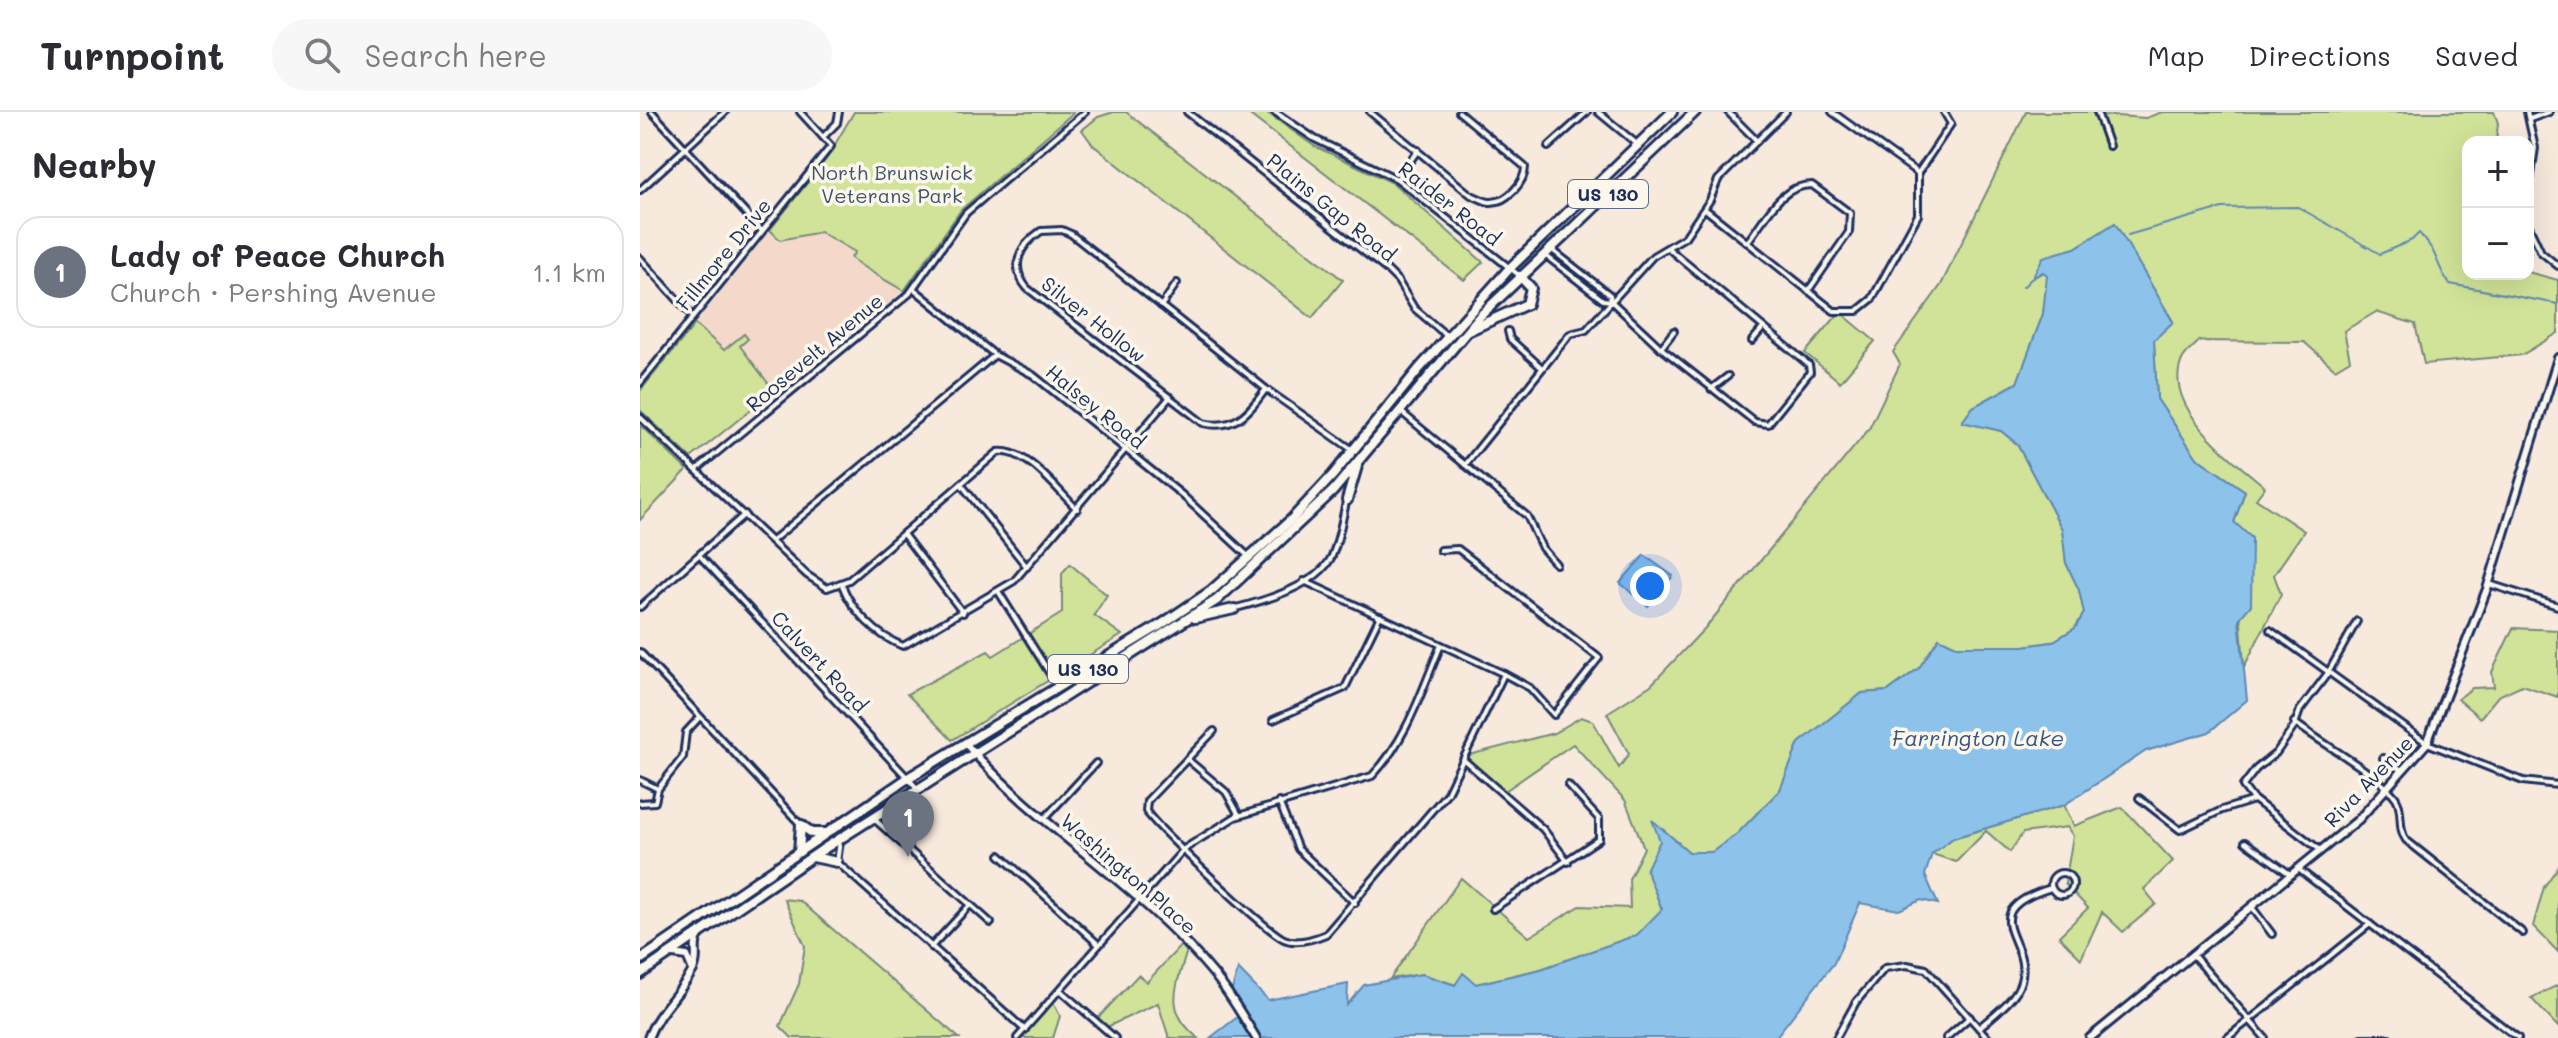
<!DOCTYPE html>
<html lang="en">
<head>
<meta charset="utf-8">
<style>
  body { margin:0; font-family:Mali,sans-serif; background:#f7f7f7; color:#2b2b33 }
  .controls { position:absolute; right:24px; top:24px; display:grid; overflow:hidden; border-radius:16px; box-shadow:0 8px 32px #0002 }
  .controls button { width:72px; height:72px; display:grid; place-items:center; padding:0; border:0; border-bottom:2px solid #e1e1e2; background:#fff; color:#2b2b33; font:40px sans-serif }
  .you { position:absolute; left:1010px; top:474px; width:28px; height:28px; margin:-20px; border:6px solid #fff; border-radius:50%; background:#1a73e8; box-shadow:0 0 0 12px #1a73e833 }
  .badge { display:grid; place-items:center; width:52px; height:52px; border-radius:50%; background:#1b2f5e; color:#fff; font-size:26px; font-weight:700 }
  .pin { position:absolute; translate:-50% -66px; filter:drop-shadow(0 2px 4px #0008) }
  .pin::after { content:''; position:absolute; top:42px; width:28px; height:24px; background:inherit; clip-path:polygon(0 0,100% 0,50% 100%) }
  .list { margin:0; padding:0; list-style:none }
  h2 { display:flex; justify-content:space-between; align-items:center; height:104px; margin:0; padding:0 32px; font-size:34px }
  h2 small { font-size:26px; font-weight:400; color:#7c7c81 }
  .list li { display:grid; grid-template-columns:52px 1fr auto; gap:24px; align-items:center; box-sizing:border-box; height:112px; margin:0 16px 16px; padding:0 16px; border:2px solid #e1e1e2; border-radius:24px }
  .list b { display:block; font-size:30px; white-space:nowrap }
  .list p { margin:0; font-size:26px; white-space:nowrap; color:#7c7c81 }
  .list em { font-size:26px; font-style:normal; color:#7c7c81 }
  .icon { flex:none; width:44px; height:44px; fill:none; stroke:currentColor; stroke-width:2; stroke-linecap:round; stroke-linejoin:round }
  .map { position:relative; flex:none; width:1918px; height:926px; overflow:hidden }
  header { display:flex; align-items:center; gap:48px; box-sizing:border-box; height:112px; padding:0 40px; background:#fff; border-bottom:2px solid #e1e1e2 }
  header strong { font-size:38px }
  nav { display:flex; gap:44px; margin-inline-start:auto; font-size:28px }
  .search { width:560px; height:72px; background:#f7f7f7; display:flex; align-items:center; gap:20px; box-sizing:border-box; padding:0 28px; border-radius:44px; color:#7c7c81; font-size:30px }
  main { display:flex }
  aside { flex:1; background:#fff }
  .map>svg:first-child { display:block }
</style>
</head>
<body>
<header>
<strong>Turnpoint</strong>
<div class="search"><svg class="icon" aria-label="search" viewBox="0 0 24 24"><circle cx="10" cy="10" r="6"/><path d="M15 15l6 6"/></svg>Search here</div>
<nav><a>Map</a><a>Directions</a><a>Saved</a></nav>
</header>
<main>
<aside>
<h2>Nearby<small></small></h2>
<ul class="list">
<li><span class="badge" style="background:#6b7280">1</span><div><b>Lady of Peace Church</b><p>Church · Pershing Avenue</p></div><em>1.1 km</em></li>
</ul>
</aside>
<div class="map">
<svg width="1918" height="926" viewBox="0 0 1918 926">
  <rect width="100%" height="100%" fill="#f8e9dd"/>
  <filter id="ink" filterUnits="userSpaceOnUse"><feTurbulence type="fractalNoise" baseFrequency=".0125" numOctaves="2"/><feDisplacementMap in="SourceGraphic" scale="16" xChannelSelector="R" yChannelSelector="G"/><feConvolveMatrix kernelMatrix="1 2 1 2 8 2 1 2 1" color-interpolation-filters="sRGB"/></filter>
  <g filter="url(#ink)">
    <polygon fill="#f4d9ca" points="130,118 141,128 179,120 215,141 211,145 230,162 244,164 264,179 136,282 96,229 84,239 55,212"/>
    <g fill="#d1e398" stroke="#76897b" stroke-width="2">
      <path d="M 214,0 L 432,0 L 433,1 L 321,98 L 264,179 C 245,167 228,160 211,146 L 215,140 L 180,120 L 140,128 L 130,118 L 187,46 Z"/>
      <polygon points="474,0 486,0 703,168 672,206 453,33 442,18 458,5"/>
      <polygon points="606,0 626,0 674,34 753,71 843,150 824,168"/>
      <path d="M 1386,0 L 1461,0 L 1462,3 L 1506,6 L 1522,0 L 1854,0 L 1858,11 L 1856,30 L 1828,30 L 1828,162 L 1888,160 L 1918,168 L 1918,221 L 1882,243 L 1784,252 L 1775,212 L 1736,200 L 1704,219 L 1710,248 L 1695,257 L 1664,230 L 1559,229 C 1554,235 1545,241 1542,248 C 1521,296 1595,349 1625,375 L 1616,387 L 1664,419 L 1634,463 L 1641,482 L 1604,555 L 1594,411 L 1605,379 L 1557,346 L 1517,287 L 1514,228 L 1533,209 L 1475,112 L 1435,136 L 1403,146 L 1394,165 L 1403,160 L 1408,163 L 1403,202 L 1377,271 L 1333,295 L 1323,309 L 1361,319 L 1377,332 L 1422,417 L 1426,451 L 1439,478 L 1444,501 L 1435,516 L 1412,530 L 1384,534 L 1316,534 L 1299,526 L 1279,556 L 1248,579 L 1222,581 L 1159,631 L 1140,678 L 1097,722 L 1072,740 L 1049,740 L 1013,709 L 1021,729 L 1007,758 L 1022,798 L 997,823 L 901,857 L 836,872 L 816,873 L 782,862 L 750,867 L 821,766 L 889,825 L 940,794 L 990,796 L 989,767 L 1004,736 L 985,688 L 933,632 L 862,681 L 826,650 L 829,643 L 914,621 L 941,605 L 953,609 L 979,656 L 989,642 L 967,601 L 1011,573 L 1065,516 L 1229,317 L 1260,252 L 1253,240 L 1301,173 Z"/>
      <polygon points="1200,200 1235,229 1200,270 1165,241"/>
      <polygon points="55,212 84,238 104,222 108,227 100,234 134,279 51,346 0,298 0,279"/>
      <polygon points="0,313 47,358 0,408"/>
      <polygon points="430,452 467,483 454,503 482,523 312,628 267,582 348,539 353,544 422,501 422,461"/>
      <polygon points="1873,516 1918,518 1918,585 1882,573 1858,584 1840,606 1818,587 1832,576 1854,575 1852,560"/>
      <polygon points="1424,693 1434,714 1482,695 1533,749 1504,777 1516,792 1483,820 1462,800 1441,847 1419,824 1448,796 1425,772 1433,724 1427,715 1383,721 1370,740 1346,719 1316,750 1292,742 1313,726"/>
      <polygon points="1918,755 1918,840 1893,814 1904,775"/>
      <polygon points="144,787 160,789 319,926 152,926 140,914 159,872 165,834"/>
      <path d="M 543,831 L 548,835 C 537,874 522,897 558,926 L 529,926 L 518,891 L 467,915 L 458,906 L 498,863 L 507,870 Z"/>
      <polygon points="1918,873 1918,915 1891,886"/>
      <polygon points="411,886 420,904 413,926 380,926"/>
    </g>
    <g fill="#8dc3eb" stroke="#5f88b3" stroke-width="2">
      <polygon points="1475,111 1533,210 1514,228 1517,287 1557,346 1605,379 1594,410 1612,426 1611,493 1599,507 1607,588 1569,620 1506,639 1424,693 1313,726 1292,742 1285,763 1298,792 1281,788 1259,798 1220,791 1194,851 1135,926 570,926 604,900 592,878 598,857 628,888 708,872 707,893 724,873 782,862 815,873 823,861 836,872 901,857 997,823 1022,797 1006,758 1020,729 1012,708 1049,740 1072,740 1097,722 1140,678 1159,631 1222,581 1248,579 1279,556 1299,526 1316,534 1384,534 1412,530 1435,516 1444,501 1439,478 1426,451 1422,417 1377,332 1361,319 1322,310 1333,295 1377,271 1403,202 1407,163 1403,160 1392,166 1403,145 1435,136"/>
      <polygon points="1004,443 1033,464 1008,494 980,471"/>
    </g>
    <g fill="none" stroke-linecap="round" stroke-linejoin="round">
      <g stroke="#5f88b3" stroke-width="2">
        <path d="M 1488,123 L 1582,96 L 1658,95 L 1740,142 L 1772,128 L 1779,121 C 1800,142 1795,154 1810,172 L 1918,192"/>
        <polyline points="1383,175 1392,166"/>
      </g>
      <g stroke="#1b2f5e" stroke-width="10">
        <g id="street">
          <polyline points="12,0 122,119"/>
          <polyline points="547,0 748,159 758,169 774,196 807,224"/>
          <polyline points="635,0 675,27 757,67 880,164"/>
          <path d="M 730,0 L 831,83 C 837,85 845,90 850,90 C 867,91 885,70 885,55 L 819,0"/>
          <polyline points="958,0 997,32"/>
          <polyline points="1088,0 1117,29"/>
          <polyline points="1192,0 1278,61"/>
          <polyline points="1457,0 1469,34"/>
          <polyline points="1887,0 1895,36 1888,83"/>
          <polyline points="1890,7 1909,0"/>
          <polyline points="183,25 197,11 199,0"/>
          <polyline points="908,35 947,0"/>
          <polyline points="757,67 778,38"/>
          <polyline points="0,78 85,0"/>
          <polyline points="1065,97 1194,199 1217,199 1232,187 1278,103 1278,61 1311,12 1304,0"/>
          <polyline points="1888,112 1901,140 1918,154"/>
          <path d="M 1108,129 C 1126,106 1140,73 1172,73 L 1210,101 L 1209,120 L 1168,179"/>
          <polyline points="911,137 970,183 971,189 1021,236 1115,310 1128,312 1170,260 1169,253 1029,137"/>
          <polyline points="905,143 963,188 971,189"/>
          <polyline points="0,146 53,205"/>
          <polyline points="274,177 355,243 393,263 541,382 608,444"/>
          <polyline points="521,194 537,171"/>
          <polyline points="868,219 870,227 902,256"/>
          <polyline points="1112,229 1123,216"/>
          <polyline points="1021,236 1034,219"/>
          <polyline points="0,271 191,34 160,0"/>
          <path d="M 626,277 C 609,300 595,319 563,311 L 387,176 C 369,154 380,133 401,119 L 422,118 L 431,122 L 626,277 L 714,339"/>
          <polyline points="1071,277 1088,264"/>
          <polyline points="760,299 887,404 902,436 916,452"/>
          <path d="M 0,305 L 167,463 L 187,476 L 209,468 L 358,340 C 388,337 416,377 437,397"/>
          <polyline points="825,353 930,222 946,218 1013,144 1045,125 1070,88 1078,68 1146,0"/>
          <polyline points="56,358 269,182 326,101 445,0"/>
          <polyline points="321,372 387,455"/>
          <polyline points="263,422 323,501"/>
          <polyline points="133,428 355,243"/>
          <polyline points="59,443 278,677"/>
          <polyline points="664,469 864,562 890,576 914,603 959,546 818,437 800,438"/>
          <polyline points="1849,472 1918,494"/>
          <path d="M 202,473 C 212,499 237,524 263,534 L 374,469 L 530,285"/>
          <polyline points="358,479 417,573"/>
          <polyline points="0,495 105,402"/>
          <path d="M 596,496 C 624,489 677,473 691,446 C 699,429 702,408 706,390"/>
          <polyline points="1630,518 1787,631 1883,669 1918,673"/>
          <polyline points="0,540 162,714"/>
          <polyline points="633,608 705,576 740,504"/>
          <path d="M 1654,610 C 1679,630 1740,663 1756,686 C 1764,699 1757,716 1766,728 L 1883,821"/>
          <path d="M 574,619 L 507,689 L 506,699 C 518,717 625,818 644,827 C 657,833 674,827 686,822 L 807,681 L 864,562"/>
          <polyline points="1743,646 1762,658"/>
          <polyline points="547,647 586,680 599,703"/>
          <polyline points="825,649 903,717 928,750"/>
          <polyline points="0,668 18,677 15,690 0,691"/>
          <polyline points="18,677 43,645 46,620 59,606"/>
          <polyline points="1499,686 1540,718 1582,698 1614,688"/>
          <polyline points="639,690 658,737 715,791"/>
          <polyline points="233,706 351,811"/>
          <polyline points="404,707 456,651"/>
          <polyline points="200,729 197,750 385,918"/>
          <polyline points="1605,730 1650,762"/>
          <polyline points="1680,738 1612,686 1603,674 1616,657 1636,641 1654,615 1660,598 1688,561 1717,509"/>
          <polyline points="360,743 459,833"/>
          <polyline points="1657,756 1878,926"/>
          <circle cx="1422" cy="772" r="11"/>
          <polyline points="1611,794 1632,822"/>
          <polyline points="853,797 959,727 959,707 928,673"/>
          <polyline points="291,835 330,793"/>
          <polyline points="1553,843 1625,926"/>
          <polyline points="420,878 475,926"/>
          <path d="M 1339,916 C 1353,903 1376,888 1381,869 C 1393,828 1330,801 1411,776"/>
          <path d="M 377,926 L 544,737 L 595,705 L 732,664 C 767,628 782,578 801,533"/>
          <polyline points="1196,926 1216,890 1245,856 1267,853 1286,857 1348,926"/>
          <polyline points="1306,926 1330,905"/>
          <polyline points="1587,926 1730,812"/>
          <polyline points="1721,926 1749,926"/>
        </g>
      </g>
      <g stroke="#1b2f5e" stroke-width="12">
        <g id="secondary">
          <path d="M 326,632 C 399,716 501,774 572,860 C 589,880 602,903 616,926"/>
          <polyline points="33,842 47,844 52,856"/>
          <path d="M 8,926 C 18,899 40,882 53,858 C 60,845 51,834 60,822"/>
          <polyline points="1450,926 1718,708 1787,631 1847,477 1918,246"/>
        </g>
      </g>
      <g stroke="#1b2f5e" stroke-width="14">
        <g id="highway">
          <polyline points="830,218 887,192 891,176 880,164"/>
          <polyline points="707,388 717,354"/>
          <polyline points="555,506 594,497"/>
          <polyline points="161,713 172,721 185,721"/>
          <polyline points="159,740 161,713"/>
          <polyline points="173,745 197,750"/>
          <polyline points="0,848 268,666 522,512 571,479 652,407 693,363 779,257 869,157 1032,0"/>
          <polyline points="0,862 182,738 577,488 693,379 839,205 1055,0"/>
        </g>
      </g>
      <use href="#street" stroke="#fbf7ec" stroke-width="4"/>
      <use href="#secondary" stroke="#fbf7ec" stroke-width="6"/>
      <use href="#highway" stroke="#fbf7ec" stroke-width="8"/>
    </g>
  </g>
  <g text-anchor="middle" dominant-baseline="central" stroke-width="7" stroke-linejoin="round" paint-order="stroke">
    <g fill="#fbf7ec" stroke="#5e6b89" stroke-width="2">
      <rect x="928" y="68" width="80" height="28" rx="6"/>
      <rect x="408" y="543" width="80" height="28" rx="6"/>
    </g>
    <g font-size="18" font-weight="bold" fill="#1b2f5e">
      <text x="968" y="82">US 130</text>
      <text x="448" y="557">US 130</text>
    </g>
    <g font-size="20" fill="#3f536a" stroke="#fbf7ec">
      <text x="252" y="60">North Brunswick<tspan x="252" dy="23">Veterans Park</tspan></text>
    </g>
    <g font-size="20" fill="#1b2f5e" stroke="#fbf7ec">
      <text transform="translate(810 91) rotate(38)">Raider Road</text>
      <text transform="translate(692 95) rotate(39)">Plains Gap Road</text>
      <text transform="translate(83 142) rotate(-51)">Fillmore Drive</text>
      <text transform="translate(454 207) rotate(38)">Silver Hollow</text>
      <text transform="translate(174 240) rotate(-40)">Roosevelt Avenue</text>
      <text transform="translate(456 294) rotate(39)">Halsey Road</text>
      <text transform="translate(180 549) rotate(47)">Calvert Road</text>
      <text transform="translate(1728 669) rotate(-46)">Riva Avenue</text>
      <text transform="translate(489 761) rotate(41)">Washington Place</text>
    </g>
    <g font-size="22" font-style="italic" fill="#385481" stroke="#fbf7ec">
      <text x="1338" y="625">Farrington Lake</text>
    </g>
  </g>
</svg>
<div class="controls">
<button>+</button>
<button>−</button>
</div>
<div class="you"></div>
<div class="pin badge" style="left:268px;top:745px;background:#6b7280">1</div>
</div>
</main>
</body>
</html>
